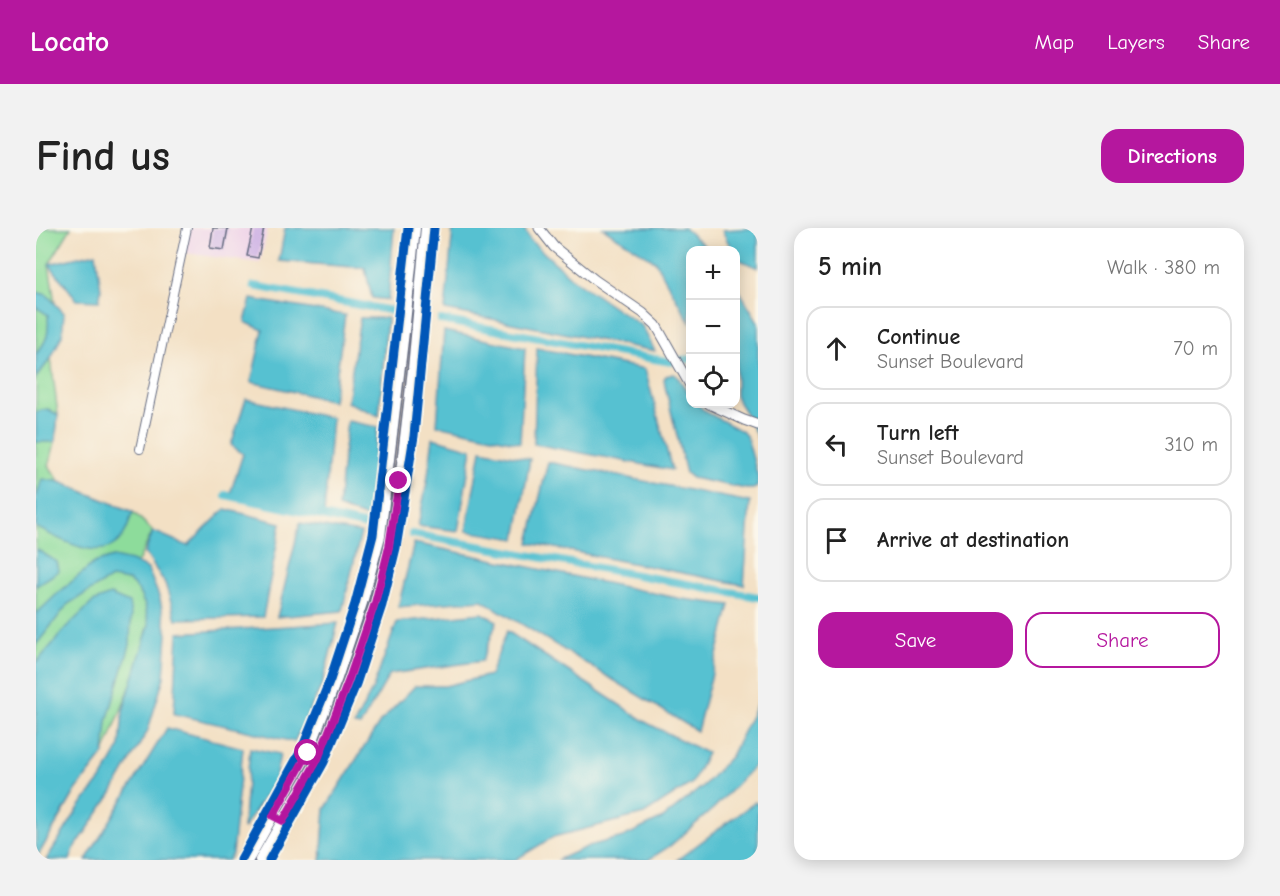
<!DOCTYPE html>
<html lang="en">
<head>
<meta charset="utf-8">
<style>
  body { margin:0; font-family:"Comic Neue",sans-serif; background:#f2f2f2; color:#222 }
  .controls { position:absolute; right:18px; top:18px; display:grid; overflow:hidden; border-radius:12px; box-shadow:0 3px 15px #0003 }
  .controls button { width:54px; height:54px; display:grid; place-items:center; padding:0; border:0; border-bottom:2px solid #e0e0e0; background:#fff; color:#222; font:30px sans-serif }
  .stop { position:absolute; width:18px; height:18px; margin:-14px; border:4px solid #b5179e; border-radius:50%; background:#fff }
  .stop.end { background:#b5179e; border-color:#fff; box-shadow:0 2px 6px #0008 }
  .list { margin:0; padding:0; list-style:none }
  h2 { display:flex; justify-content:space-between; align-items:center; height:78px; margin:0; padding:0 24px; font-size:26px }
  h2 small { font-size:20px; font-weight:400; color:#767676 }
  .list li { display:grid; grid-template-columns:39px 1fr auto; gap:18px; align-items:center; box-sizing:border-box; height:84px; margin:0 12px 12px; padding:0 12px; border:2px solid #e0e0e0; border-radius:18px }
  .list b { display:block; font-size:22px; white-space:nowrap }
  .list p { margin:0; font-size:20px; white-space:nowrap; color:#767676 }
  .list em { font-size:20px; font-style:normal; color:#767676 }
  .actions { display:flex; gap:12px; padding:18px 24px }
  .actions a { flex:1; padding:14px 0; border:2px solid #b5179e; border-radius:18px; text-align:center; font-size:21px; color:#b5179e }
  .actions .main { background:#b5179e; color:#fff }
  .icon { flex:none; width:33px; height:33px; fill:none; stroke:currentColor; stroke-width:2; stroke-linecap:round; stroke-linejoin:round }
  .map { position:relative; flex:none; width:722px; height:632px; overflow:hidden; border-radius:18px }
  header { display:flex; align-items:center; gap:36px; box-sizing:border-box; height:84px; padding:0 30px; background:#b5179e; color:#fff }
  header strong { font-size:28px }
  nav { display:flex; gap:33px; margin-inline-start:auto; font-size:21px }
  .intro { display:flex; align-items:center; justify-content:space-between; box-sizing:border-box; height:144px; padding:0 36px }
  h1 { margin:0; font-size:42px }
  .button { padding:15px 27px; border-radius:18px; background:#b5179e; color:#fff; font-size:21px; font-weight:700 }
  main { display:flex; gap:36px; padding:0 36px }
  aside { flex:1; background:#fff; border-radius:18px; box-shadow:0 3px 15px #0003 }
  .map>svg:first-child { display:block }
</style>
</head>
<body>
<header>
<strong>Locato</strong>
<nav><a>Map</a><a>Layers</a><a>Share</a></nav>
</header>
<div class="intro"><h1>Find us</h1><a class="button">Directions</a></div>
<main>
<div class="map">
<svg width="722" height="632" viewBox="0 0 722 632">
  <rect width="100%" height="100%" fill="#fbf7ec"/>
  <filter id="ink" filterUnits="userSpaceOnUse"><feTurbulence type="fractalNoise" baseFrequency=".0167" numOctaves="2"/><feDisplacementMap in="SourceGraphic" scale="12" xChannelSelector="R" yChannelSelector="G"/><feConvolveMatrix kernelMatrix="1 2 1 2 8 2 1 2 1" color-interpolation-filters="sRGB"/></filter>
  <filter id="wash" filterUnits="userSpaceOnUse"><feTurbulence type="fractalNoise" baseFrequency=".008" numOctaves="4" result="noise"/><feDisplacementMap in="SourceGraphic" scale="24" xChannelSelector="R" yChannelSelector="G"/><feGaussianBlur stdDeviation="1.35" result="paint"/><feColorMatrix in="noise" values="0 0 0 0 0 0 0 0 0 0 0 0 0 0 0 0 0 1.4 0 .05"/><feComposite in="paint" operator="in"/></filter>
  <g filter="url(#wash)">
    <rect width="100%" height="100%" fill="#f3e0c4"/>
    <polygon fill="#eed0e8" points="154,0 232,0 224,35 149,25"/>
    <polygon fill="#8ddc9b" stroke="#54867c" stroke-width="1.5" points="0,0 35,0 13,36 21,88 15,130 22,187 19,214 13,238 24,254 97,284 117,303 93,352 102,362 109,377 113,396 100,444 68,526 40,562 0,631"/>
    <g fill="#56c1d1" stroke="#387898" stroke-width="1.5">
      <polygon points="249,0 358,0 352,72 336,70 329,40 243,33"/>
      <polygon points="417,0 488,0 494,12 538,52 606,98 619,123 409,82"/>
      <polygon points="567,0 648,0 673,22 654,22 654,95 619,33"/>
      <polygon points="722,0 722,40 700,30 700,22 696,22 686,2"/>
      <polygon points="60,25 65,62 63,73 41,72 13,36"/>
      <polygon points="700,57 722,94 722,211 709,184 700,170"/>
      <path d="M 0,64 L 11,67 L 28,85 L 26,107 L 15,130 L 0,150 L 0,126 C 12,112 13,105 12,87 L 0,79 Z"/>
      <polygon points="215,71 309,87 297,173 215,154 227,102 209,94"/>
      <polygon points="324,90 351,90 343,188 311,174"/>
      <polygon points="408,103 489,120 484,215 401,197"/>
      <polygon points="501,120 609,141 636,242 498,216"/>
      <polygon points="638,146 641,148 654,168 654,176 661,176 670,184 706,203 711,209 722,249 721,259 717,261 710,261 656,250 650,245 629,158 628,151 630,148"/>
      <polygon points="210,171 296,190 288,286 194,266 207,226 195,217"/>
      <polygon points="12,181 22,187 19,214 0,214 0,185 5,182"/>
      <polygon points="311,193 342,199 331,290 302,279"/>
      <polygon points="397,210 436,221 422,303 382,298 391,254"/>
      <polygon points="445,222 494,231 480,311 430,303"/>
      <polygon points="512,234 714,274 708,357 493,315"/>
      <path d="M 6,251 L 24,254 L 97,284 C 94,291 92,300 88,306 C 69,339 23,311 0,299 L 0,271 Z"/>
      <polygon points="189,281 245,295 227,389 140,391 129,355 109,325 117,303 152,318"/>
      <polygon points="264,295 325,305 306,383 241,389"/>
      <polygon points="378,315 646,371 694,377 661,503 446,372 362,379"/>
      <polygon points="0,321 21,334 23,343 0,358"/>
      <polygon points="77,329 95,333 112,341 124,371 131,406 128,449 112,502 76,565 38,621 34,632 10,632 44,578 65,552 84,518 87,483 113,397 109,377 102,362 93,353 75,350 32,376 0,417 0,386 20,367 58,335"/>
      <polygon points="74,367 93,375 95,388 94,417 71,493 68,526 40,562 0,631 0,435 32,398 57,374"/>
      <polygon points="446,385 461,393 446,433 354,446 324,498 318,497 337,460 361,394"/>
      <polygon points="302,395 286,457 258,514 138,486 142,405"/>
      <polygon points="471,403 611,495 671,525 656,555 608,586 517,609 479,632 285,632 289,581 344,494 379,458 409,458 454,447"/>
      <polygon points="722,474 722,534 678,580 634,618 612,632 521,632 553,618 587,609 627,590 667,558 695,528"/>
      <polygon points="131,500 207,520 196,626 192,632 50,632"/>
      <polygon points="214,520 244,526 239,552 207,601"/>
      <polygon points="719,574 722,576 722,632 641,632"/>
    </g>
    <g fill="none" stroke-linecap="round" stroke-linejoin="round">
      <g stroke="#56c1d1" stroke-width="8">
        <polyline points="218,58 357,83"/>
        <polyline points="405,92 635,134"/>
        <polyline points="646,132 654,131"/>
        <polyline points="190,267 336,299"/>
        <polyline points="376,306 722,369"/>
      </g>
    </g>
    <g id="blocks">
      <g fill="#ccafe4">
        <polygon points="177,0 192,0 188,22 174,20"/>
        <polygon points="217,0 228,0 222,30 211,28"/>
      </g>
    </g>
  </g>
  <g filter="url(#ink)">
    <use href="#blocks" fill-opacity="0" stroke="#676d82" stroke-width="1.5"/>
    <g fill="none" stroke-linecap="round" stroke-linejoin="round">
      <g stroke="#676d82" stroke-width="10">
        <polyline id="minor" points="104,221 151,0"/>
      </g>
      <g stroke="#676d82" stroke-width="11">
        <g id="tertiary">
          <polyline points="503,0 518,19 559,52 607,85 620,97 654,157"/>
          <polyline points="673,176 708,192 722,197"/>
        </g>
      </g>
      <g stroke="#676d82" stroke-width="13">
        <g id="secondary">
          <polyline points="212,632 272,525 301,450 326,375 344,308 369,95 379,0"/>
          <polyline points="224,632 282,531 312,454 339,375 353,319 364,253 377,141 390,0"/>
        </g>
      </g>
      <use href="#minor" stroke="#fff" stroke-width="8"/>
      <use href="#tertiary" stroke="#fff" stroke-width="9"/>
      <use href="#secondary" stroke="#fff" stroke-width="10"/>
      <g stroke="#fbf7ec" stroke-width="13">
        <g id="cycleway">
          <polyline points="205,632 266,521 294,452 319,376 337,307 372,0"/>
          <polyline points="233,632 288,534 320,456 346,377 360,320 378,208 398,0"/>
        </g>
      </g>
      <use href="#cycleway" stroke="#0057b8" stroke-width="9"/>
    </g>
  </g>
  <g fill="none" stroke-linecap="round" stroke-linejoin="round" filter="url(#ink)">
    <polyline stroke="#b5179e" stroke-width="8" points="272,525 237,588 247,593 282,531 312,454 339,375 353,319 363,253"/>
  </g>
</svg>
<div class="controls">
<button>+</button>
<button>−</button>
<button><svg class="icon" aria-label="locate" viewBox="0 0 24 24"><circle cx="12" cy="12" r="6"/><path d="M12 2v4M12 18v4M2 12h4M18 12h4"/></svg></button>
</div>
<div class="stop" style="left:272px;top:525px"></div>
<div class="stop end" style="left:363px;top:253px"></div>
</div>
<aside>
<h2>5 min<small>Walk · 380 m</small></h2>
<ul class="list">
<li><svg class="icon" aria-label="ahead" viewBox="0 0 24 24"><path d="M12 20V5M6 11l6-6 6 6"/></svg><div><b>Continue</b><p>Sunset Boulevard</p></div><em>70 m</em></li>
<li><svg class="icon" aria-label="left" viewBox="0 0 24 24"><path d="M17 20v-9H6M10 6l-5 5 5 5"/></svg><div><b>Turn left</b><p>Sunset Boulevard</p></div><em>310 m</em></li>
<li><svg class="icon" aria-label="arrive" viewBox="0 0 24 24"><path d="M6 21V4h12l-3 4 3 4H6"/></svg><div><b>Arrive at destination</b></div></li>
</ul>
<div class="actions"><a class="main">Save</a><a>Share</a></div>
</aside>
</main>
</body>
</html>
